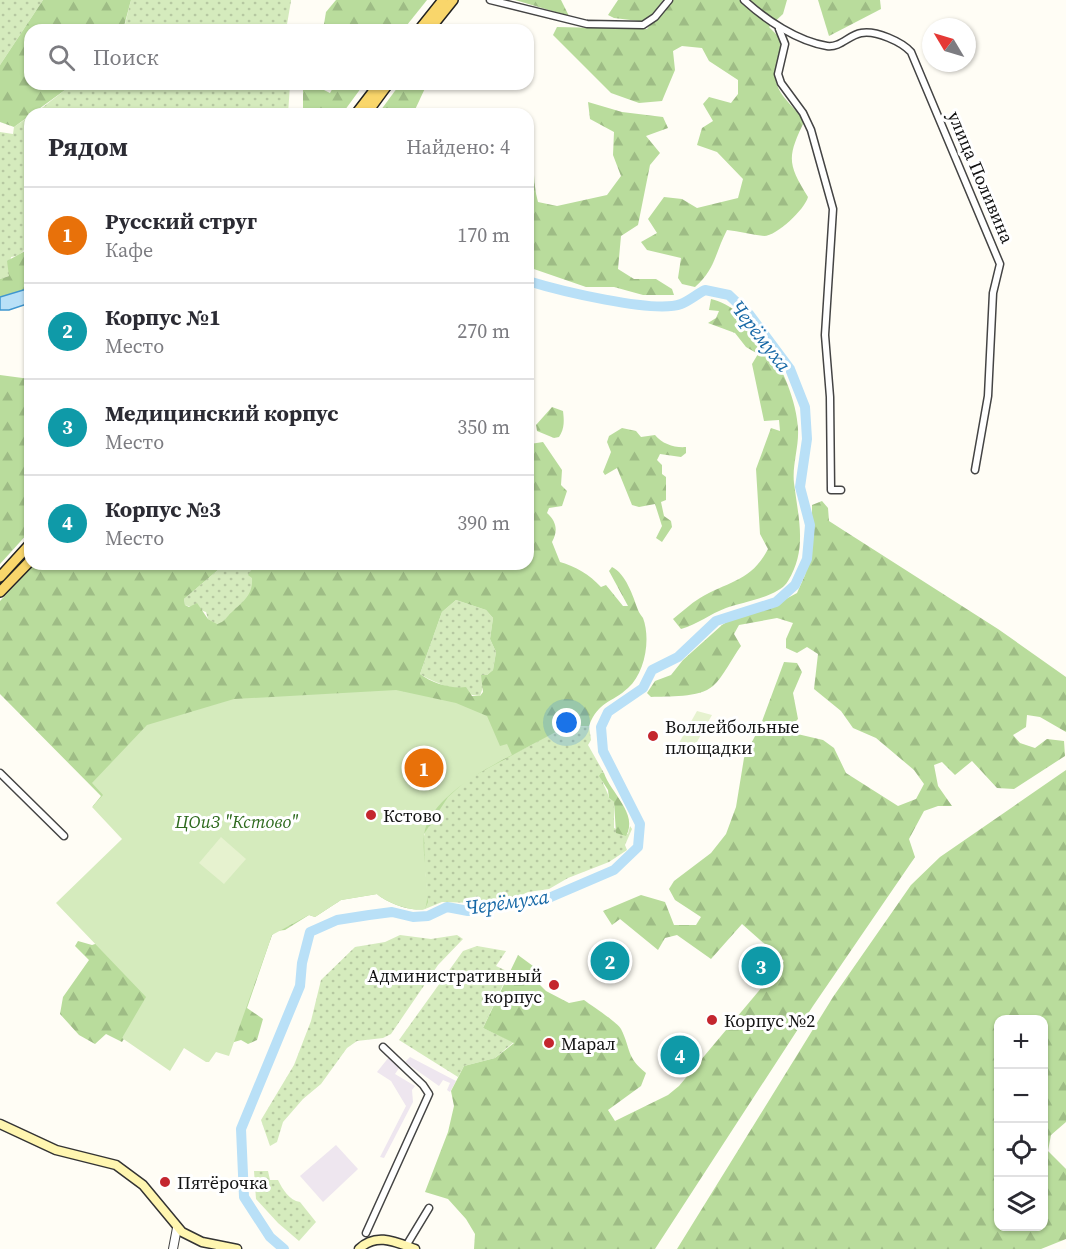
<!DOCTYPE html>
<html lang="ru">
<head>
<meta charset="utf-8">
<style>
  body { margin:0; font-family:"Source Serif 4",serif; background:#f2f2f3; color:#2b2b33 }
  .controls { position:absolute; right:18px; bottom:18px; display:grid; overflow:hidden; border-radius:12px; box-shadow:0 2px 4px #0004 }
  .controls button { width:54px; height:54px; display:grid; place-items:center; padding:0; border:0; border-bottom:2px solid #e1e1e2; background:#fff; color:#2b2b33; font:30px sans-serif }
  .compass { position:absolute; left:922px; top:18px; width:54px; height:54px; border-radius:50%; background:#fff; box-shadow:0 2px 4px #0004; rotate:308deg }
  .you { position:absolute; left:567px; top:723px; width:21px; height:21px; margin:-15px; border:4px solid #fff; border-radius:50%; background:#1a73e8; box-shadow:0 0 0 9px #1a73e833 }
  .badge { display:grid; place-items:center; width:39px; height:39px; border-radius:50%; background:#c4262e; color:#fff; font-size:20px; font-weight:700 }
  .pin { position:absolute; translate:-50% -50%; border:3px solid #fff; box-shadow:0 2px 6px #0006 }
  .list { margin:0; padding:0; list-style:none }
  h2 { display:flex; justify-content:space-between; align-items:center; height:78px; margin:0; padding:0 24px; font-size:26px }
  h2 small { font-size:20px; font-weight:400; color:#7c7c81 }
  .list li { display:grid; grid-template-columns:39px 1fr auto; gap:18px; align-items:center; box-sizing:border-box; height:96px; padding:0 24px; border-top:2px solid #e1e1e2 }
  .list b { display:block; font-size:22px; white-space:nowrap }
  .list p { margin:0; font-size:20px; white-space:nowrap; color:#7c7c81 }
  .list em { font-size:20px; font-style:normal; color:#7c7c81 }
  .icon { flex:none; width:33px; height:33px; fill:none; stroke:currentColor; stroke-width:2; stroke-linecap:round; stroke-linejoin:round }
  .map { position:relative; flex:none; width:1066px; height:1249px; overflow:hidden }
  .search { position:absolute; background:#fff; box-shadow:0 2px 4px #0004; left:24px; top:24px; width:510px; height:66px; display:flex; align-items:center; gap:15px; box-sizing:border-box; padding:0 21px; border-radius:18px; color:#7c7c81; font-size:22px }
  .panel { position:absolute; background:#fff; box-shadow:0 2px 4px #0004; left:24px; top:108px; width:510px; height:462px; border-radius:18px }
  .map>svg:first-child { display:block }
</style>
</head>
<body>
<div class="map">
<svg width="1066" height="1249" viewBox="0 0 1066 1249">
  <defs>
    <pattern id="grass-dots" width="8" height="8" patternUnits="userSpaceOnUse" patternTransform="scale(1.5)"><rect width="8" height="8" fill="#d5ebbd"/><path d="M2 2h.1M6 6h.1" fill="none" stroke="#b6c8a1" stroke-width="1.8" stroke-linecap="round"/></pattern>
    <pattern id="forest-firs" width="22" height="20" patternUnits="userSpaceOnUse" patternTransform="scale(1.5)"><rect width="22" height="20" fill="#b9dc9c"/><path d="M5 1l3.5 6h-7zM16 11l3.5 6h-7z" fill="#9ebc85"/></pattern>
  </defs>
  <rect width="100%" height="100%" fill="#fffdf5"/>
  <g fill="#eee6ef">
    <polygon points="389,1057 399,1068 395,1074 415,1086 412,1090 413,1102 384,1158 380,1157 406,1106 391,1081 377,1072"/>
    <polygon points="410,1057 456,1081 450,1092 447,1090 450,1083 443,1080 439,1086 405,1062"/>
    <polygon points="336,1145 358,1169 323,1202 300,1176"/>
  </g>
  <g fill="url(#grass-dots)">
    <polygon points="0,0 43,0 0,65"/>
    <polygon points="131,0 291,0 291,1 286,30 150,30 125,24"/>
    <polygon points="66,84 286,85 290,85 288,114 34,114 65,90"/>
    <path d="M 30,116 L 30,236 C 23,248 27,254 11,257 L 9,276 L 0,279 L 0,132 L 13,134 L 14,127 Z"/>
    <path d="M 225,564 L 255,564 C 253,572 254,582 252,589 C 248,603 231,611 223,623 L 216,624 L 208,619 L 206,612 L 185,605 L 184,599 Z"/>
    <path d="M 456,600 L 486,610 L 493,618 L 490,639 L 496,652 L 493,670 L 487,675 L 480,696 C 471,697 428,680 420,674 L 442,612 Z"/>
    <path d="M 589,726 L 591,740 L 588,745 L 604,773 L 601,773 C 601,783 607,789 609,798 L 614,802 L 614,828 L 628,834 L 630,826 L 632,829 L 625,845 L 627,850 L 609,862 L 568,878 L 549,889 L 528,892 L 513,899 L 503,897 L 477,903 L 442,902 L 425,909 C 431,892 419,851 425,832 C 439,786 495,764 533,744 C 542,739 556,728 566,727 C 573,726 581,727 589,726 Z"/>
    <polygon points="400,935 431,939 457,935 463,939 438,965 391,1034 383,1038 357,1041 347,1048 321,1084 303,1099 283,1122 277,1142 270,1146 261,1120 294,1065 311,1021 321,980 355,947 385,942"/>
    <polygon points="477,946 506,951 496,966 509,972 483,1028 514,1042 495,1058 464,1066 458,1077 399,1040 463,951"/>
    <path d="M 254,1171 L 268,1171 L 270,1180 L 278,1180 C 283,1190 289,1200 300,1202 L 316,1222 L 299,1241 L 278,1223 L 256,1199 Z"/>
  </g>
  <g fill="url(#forest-firs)" fill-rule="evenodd">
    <polygon points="43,0 131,0 123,30 30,30 30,84 66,84 65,90 14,127 0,122 0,65"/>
    <polygon points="336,0 427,0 403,30 323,30 326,12"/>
    <polygon points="515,0 561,0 569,16"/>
    <polygon points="618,0 663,0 647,22 614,18 608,15"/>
    <path d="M 670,0 L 787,0 L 783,14 L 769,27 L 782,40 C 771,86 772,86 805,120 C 787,157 787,163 808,197 C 805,209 777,236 764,236 C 752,235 739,231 727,230 C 715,253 715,270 695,287 L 682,284 L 678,278 L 681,258 L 647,250 L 641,242 L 657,233 L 648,219 L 664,197 L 682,199 L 697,208 L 738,198 L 743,179 L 717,152 L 697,145 L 702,128 L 713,121 L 703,104 L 709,97 L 731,103 L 738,94 L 738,80 L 709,61 L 702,48 L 682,46 L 673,51 L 675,70 L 662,101 L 639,103 L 611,93 L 553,35 L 557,27 L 647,29 Z"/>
    <polygon points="818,0 880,0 881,9 829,36"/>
    <polygon points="303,84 320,84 320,88 330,93 335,84 364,84 342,114 303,114"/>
    <polygon points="400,84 427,84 413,114 378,114"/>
    <path d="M 588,102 L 622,112 L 663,117 L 668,128 L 646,136 L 660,153 L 650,165 L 638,225 L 621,236 L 618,269 L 634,279 L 656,279 L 672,289 L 674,295 L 643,295 L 614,287 L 586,287 L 528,267 L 528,142 C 536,161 532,181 538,202 L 557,206 L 607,195 L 621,176 L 613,155 L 614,132 L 590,119 Z"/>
    <polygon points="29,236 30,288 0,297 0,279 9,276 7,261 25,251"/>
    <path d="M 711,299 C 757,310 796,384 798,429 C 799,447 792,465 794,483 C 798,517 808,549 788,581 C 779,597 742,602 726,608 C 710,614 698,624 681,629 L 673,619 C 682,612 690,604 700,598 C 728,581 751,582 768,549 L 760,534 L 756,469 L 771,428 L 780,431 L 779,420 L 764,421 L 752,364 L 758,354 L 746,347 L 735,333 L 708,323 L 716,318 L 719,311 L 709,310 Z"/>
    <polygon points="0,375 30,379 30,531 0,564"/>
    <path d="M 552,407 L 563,411 C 564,420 565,428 559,437 L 554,438 L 537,431 L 536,425 Z"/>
    <path d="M 622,428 L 636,431 L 641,437 L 655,435 C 662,444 675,448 686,447 L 686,453 L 681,457 L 660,454 L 657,460 L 662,465 L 662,474 L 666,477 L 666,500 L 661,502 L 664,516 L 671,521 L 672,527 L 662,542 L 656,538 L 662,526 L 655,504 L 639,507 L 632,505 L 617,468 L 605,475 L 603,472 L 611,452 L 607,442 L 609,436 Z"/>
    <path d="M 528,442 L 530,444 L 543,442 L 562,470 L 561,485 L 567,491 L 562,506 L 549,508 L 547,513 C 557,522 558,531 552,542 L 560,562 C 575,566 590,575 601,587 L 606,585 L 623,606 L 628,606 L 609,571 L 612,567 C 626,574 633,596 638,610 C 639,613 641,615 643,618 C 651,639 645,673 628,688 C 612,703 598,701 589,726 L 565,727 L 468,779 L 448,797 L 424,834 L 425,886 L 428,902 L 425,909 C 411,912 387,903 377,894 L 341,900 L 315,917 L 309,915 L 285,930 L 276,931 L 272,935 L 247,1008 L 263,1019 L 257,1040 L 248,1044 L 241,1040 L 207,1050 L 216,917 L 93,806 L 101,796 L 0,694 L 0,601 L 35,564 L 225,564 L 184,599 L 185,605 L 189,607 L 197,603 L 208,619 L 217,624 C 225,622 226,617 232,612 C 243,601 253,596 252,578 L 248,575 L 255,564 L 528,564 ZM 456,600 L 486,610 L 493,618 L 490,639 L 496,652 L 493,670 L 487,675 L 481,675 L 483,692 L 480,696 L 472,696 L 466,687 C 451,689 432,683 420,674 L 442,612 Z"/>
    <path d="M 822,501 L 828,508 L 829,521 L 843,530 L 998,629 L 1066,677 L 1066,732 L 1040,717 L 1027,715 L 1026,727 L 1013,735 L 1020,743 L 1035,748 L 1047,739 L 1064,741 L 1065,756 L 1014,789 L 997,788 L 972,761 L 955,775 L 942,762 L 934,765 L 938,786 L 952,806 L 938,806 L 924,811 L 909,839 L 915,857 L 813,1006 L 655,1249 L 474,1249 L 475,1234 L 466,1219 L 448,1199 L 425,1192 L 448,1132 L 454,1106 L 451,1091 L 464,1066 L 495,1058 L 514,1043 L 483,1028 L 518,955 L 533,966 L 538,983 L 546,991 L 569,1003 L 584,1000 C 592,1006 617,1022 621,1029 C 631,1049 626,1057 646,1073 L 641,1086 L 608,1110 L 615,1121 L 668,1095 L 679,1086 L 784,961 L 742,924 L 711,959 L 677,935 L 665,938 L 658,950 L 620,919 L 612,925 L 603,911 L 641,895 L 665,902 L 674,925 L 696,925 L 701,917 L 675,900 L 669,889 L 674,881 L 711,853 L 726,834 L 736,807 L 744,758 L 761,724 L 784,662 L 797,663 L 802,672 L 793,693 L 798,719 L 791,726 L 793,733 L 823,740 L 834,748 L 846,773 L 898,806 L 916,799 L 924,784 L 914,770 L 876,738 L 853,728 L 841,711 L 814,689 L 818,654 L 807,647 L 797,653 L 786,648 L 786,639 L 793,623 L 777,618 L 739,625 L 734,634 L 741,646 C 732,658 724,676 713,686 C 699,698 668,696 651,697 L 647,693 L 655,681 L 671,675 L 683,660 L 722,625 L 733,618 L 773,606 L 797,593 L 805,575 L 812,542 L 812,505 Z"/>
    <path d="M 1066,770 L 1066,1122 L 1051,1135 L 1048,1151 L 1066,1169 L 1066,1239 L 1041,1249 L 677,1249 L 833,997 L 911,885 L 940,857 ZM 998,1020 L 1044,1020 L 1044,1226 L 998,1226 Z"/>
    <path d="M 601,773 L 604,773 C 610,792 639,814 626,836 L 616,833 L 614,802 L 609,798 L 608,790 L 599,776 Z"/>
    <polygon points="78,941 92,945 104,941 160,979 122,1042 106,1034 95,1044 79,1035 60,1014 63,997 89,960 75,946"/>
  </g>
  <path fill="#d5ebbd" d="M 396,690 L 456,703 L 487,716 L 500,746 L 507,744 L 512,755 C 483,770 429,799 424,835 C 423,843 424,854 425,863 C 425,877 430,897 425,909 C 412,912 387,903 377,894 L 341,900 L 315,917 L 309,915 L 272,935 L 229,1056 L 216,1052 L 209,1062 L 206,1062 L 184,1048 L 170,1071 L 122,1038 L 146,997 L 56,903 L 122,839 L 92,807 L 103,795 L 92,783 L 147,725 L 234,699 Z"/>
  <g fill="#e6f2cf">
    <polygon points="697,711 712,715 693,749 679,743"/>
    <polygon points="221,837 246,859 224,884 199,863"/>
  </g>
  <polygon fill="#b9e0f7" stroke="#3f96cf" stroke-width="1.5" points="30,288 30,303 9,310 0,310 0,297"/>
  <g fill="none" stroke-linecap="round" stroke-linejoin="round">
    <path stroke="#b9e0f7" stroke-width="10" d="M 284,1249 L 270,1237 L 244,1197 L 241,1129 L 300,986 L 302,963 L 310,932 L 337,920 L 369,915 L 392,912 L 413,917 L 428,916 L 447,907 L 468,911 L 551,897 L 614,870 L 638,847 L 640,824 L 603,751 L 601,727 L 608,712 L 643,688 L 652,670 L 678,657 L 716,621 L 776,602 L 795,585 L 807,559 L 810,525 L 800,487 L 807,439 L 805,407 L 790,369 L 749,314 L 729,295 L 705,290 C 697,294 689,301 681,304 C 654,314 557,290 528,281"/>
    <g stroke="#444" stroke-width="9">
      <g id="minor">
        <polyline points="490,0 587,24 643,25 655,17 669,0"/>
        <path d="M 744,0 C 766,20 797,41 827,46 C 840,48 849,35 861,33 C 876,30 902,42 911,52 L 1000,264 L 993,293 L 988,396 L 975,470"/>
        <polyline points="779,29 785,44 778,74 781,83 803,113 811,130 833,209 825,335 830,397 831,490 841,490"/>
        <polyline points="0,773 64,836"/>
        <polyline points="366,1233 429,1094 423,1085 383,1047"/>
        <polyline points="406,1246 429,1208"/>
      </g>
    </g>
    <g stroke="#444" stroke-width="10">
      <polyline id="tertiary" points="173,1249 177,1228"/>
    </g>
    <g stroke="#333" stroke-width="11">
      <g id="secondary">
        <polyline points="0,1124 56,1150 116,1165 143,1185 182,1232 202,1242 237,1249"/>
        <path d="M 359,1249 C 376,1232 396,1242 415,1249"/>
      </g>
    </g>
    <g stroke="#222" stroke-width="12">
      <g id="primary">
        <polyline points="419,30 443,0"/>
        <polyline points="429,30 453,0"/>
        <polyline points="356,114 379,84"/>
        <polyline points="366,114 388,84"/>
        <polyline points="0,577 30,544"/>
        <polyline points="0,592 30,561"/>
      </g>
    </g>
    <use href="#minor" stroke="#fff" stroke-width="6"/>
    <use href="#tertiary" stroke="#fff" stroke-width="8"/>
    <use href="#secondary" stroke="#fff6b0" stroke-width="8"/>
    <use href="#primary" stroke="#f9d66b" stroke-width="9"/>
  </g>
  <g fill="#c4262e" stroke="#fff" stroke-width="2">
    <circle cx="653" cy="736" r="6"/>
    <circle cx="371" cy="815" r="6"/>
    <circle cx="554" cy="985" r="6"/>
    <circle cx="712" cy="1020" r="6"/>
    <circle cx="549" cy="1043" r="6"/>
    <circle cx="165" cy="1182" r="6"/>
  </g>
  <g text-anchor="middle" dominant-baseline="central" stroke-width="6" stroke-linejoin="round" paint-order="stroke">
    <g font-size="18" fill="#111" stroke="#fff">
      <text transform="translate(981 177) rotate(67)">улица Поливина</text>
    </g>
    <g font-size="18" fill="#111" stroke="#fff" text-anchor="start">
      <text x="665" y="726">Воллейбольные<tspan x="665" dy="21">площадки</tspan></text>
      <text x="383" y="815">Кстово</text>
      <text x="542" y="975" text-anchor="end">Административный<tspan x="542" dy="21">корпус</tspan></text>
      <text x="724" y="1020">Корпус №2</text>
      <text x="561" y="1043">Марал</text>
      <text x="177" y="1182">Пятёрочка</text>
    </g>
    <g font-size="18" font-style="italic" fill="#2f6b1f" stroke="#fff">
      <text x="237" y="821">ЦОиЗ "Кстово"</text>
    </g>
    <g font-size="20" font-style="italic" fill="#1768a6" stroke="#fff">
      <text transform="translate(761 336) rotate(52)">Черёмуха</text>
      <text transform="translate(507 902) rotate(-8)">Черёмуха</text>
    </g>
  </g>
</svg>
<div class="controls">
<button>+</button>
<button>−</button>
<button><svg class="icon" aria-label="locate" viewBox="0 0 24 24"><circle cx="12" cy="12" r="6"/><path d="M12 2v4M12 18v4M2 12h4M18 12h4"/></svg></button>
<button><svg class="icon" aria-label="layers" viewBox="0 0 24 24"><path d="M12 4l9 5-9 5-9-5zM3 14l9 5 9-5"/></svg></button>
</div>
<svg class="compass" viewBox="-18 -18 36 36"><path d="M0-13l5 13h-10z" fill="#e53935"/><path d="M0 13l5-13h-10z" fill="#7c7c81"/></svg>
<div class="you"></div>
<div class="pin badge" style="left:424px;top:768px;background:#e8710a">1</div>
<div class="pin badge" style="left:610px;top:961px;background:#0f9aa8">2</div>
<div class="pin badge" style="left:761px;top:966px;background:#0f9aa8">3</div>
<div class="pin badge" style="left:680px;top:1055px;background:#0f9aa8">4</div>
<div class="search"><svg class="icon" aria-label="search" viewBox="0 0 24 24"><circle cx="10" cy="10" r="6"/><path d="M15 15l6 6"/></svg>Поиск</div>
<section class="panel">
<h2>Рядом<small>Найдено: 4</small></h2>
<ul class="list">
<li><span class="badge" style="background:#e8710a">1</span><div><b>Русский струг</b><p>Кафе</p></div><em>170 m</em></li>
<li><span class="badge" style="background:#0f9aa8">2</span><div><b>Корпус №1</b><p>Место</p></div><em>270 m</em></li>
<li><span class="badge" style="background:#0f9aa8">3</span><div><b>Медицинский корпус</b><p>Место</p></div><em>350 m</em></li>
<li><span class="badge" style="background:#0f9aa8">4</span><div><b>Корпус №3</b><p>Место</p></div><em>390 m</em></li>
</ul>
</section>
</div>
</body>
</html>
